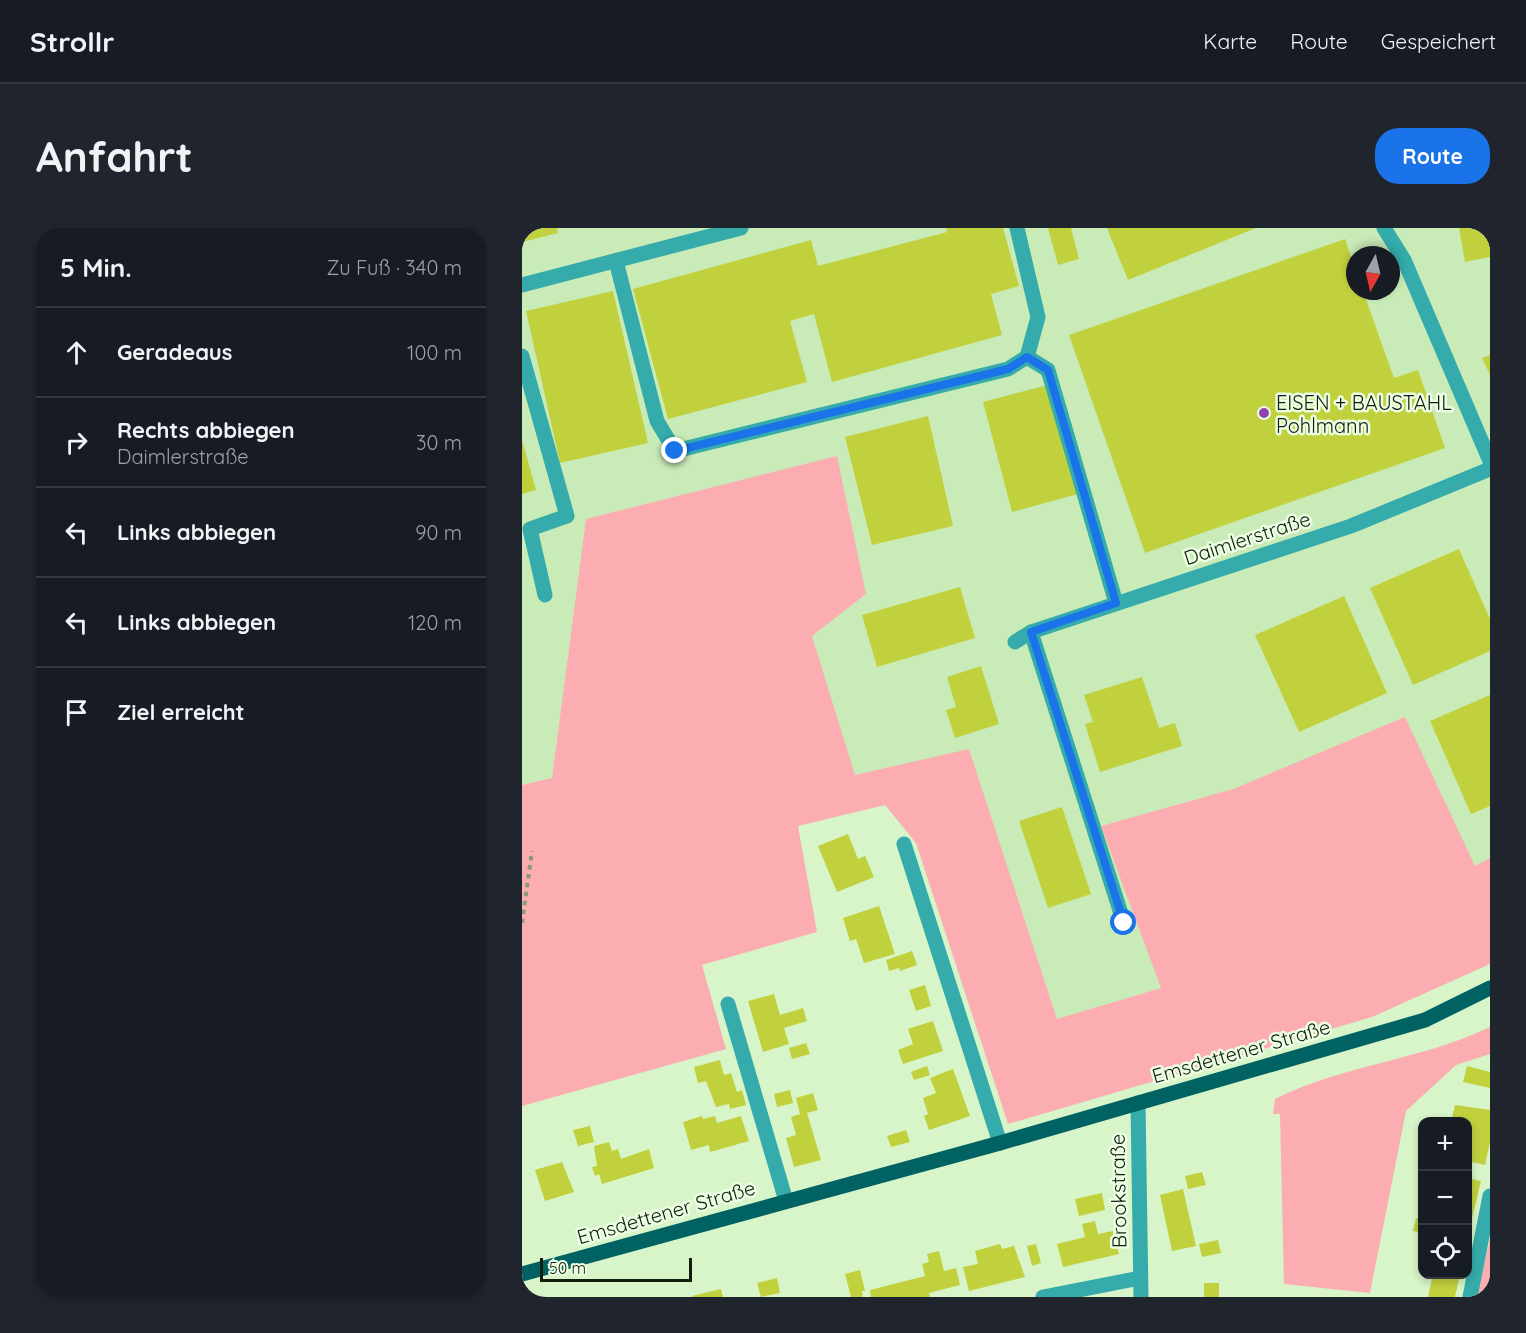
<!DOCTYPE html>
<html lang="de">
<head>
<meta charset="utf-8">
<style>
  body { margin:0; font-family:Quicksand,sans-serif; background:#20242c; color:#f1f3f6 }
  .controls { position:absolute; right:18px; bottom:18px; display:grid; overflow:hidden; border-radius:12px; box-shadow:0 3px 9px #0003 }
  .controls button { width:54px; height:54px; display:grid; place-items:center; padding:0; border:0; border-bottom:2px solid #363941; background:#171b24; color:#f1f3f6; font:30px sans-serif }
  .compass { position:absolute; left:824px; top:18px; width:54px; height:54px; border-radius:50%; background:#171b24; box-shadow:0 3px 9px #0003; rotate:188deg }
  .scale { position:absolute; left:18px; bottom:15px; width:152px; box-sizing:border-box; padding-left:6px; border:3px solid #131d0d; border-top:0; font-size:16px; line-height:21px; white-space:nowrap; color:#131d0d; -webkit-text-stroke:4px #ecfee3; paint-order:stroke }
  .stop { position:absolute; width:18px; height:18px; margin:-14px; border:4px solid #1a73e8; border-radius:50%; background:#fff }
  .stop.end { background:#1a73e8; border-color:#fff; box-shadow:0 2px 6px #0008 }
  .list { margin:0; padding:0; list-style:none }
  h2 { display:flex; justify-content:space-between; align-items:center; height:78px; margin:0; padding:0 24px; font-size:26px }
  h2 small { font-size:20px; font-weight:400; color:#9ea1a6 }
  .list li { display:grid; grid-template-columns:39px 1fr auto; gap:18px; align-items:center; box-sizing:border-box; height:90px; padding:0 24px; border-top:2px solid #363941 }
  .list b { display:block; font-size:22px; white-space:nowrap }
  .list p { margin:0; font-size:20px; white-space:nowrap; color:#9ea1a6 }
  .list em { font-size:20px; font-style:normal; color:#9ea1a6 }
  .icon { flex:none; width:33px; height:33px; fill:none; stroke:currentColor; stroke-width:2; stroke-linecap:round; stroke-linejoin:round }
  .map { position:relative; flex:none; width:968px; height:1069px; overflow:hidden; border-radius:24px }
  header { display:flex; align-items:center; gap:36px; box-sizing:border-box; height:84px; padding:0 30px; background:#171b24; border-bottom:2px solid #363941 }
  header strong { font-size:28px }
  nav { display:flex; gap:33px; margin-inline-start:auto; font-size:21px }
  .intro { display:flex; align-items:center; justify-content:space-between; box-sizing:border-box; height:144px; padding:0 36px }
  h1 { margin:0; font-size:42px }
  .button { padding:15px 27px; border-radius:24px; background:#1a73e8; color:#fff; font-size:21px; font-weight:700 }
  main { display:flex; gap:36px; padding:0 36px }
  aside { flex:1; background:#171b24; border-radius:24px; box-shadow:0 3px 9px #0003 }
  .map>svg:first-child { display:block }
</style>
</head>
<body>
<header>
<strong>Strollr</strong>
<nav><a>Karte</a><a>Route</a><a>Gespeichert</a></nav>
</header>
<div class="intro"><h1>Anfahrt</h1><a class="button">Route</a></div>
<main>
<aside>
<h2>5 Min.<small>Zu Fuß · 340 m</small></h2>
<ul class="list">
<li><svg class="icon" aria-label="ahead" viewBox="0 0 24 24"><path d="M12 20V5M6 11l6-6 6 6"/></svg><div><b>Geradeaus</b></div><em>100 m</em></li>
<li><svg class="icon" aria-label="right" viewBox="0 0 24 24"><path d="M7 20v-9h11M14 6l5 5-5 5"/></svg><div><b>Rechts abbiegen</b><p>Daimlerstraße</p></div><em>30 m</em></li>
<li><svg class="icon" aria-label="left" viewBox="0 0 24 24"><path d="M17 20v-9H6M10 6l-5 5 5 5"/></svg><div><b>Links abbiegen</b></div><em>90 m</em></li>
<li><svg class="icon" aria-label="left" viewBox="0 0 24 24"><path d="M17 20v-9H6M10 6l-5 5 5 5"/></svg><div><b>Links abbiegen</b></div><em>120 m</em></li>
<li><svg class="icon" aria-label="arrive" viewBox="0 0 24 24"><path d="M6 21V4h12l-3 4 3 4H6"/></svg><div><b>Ziel erreicht</b></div></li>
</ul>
</aside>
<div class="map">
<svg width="968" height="1069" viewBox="0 0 968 1069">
  <rect width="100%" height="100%" fill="#d7f5c8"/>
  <path fill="#c9ebb8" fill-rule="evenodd" d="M 0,0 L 968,0 L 968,630 L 953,638 L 778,535 L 711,561 L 579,598 L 639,760 L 535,791 L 447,522 L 333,547 L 290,408 L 64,291 L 30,550 L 0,557 ZM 833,27 L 869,27 L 869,63 L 833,63 Z"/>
  <g fill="#fbadb2">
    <polygon points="315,228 344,366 290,408 333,547 447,521 535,791 639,760 579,598 711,561 883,489 953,638 968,630 968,736 850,789 486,896 394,615 363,577 276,598 295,704 180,737 204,821 0,878 0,557 30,550 64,291"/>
    <path d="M 968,799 L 968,826 L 934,837 L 884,883 L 848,1065 L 762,1056 L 758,886 L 751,886 L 753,871 C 820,837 900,832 968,799 Z"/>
    <polygon points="968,1011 968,1069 956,1069 955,1066"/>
  </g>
  <g fill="#c1d13e">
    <polygon points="0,0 35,0 36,5 0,14"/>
    <polygon points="424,0 481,0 497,58 469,66 480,107 310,154 292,86 268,93 285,154 146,191 111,61 289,12 296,38 425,4"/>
    <polygon points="526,0 549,0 557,31 536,37"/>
    <polygon points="585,0 734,0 606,52"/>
    <polygon points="937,0 968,0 968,29 943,34"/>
    <polygon points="823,11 833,40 833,63 841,63 872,150 896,142 923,220 623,325 547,107"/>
    <polygon points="91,63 126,215 38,235 4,83"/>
    <polygon points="968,127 968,147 960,130"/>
    <polygon points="526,157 556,266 490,284 461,174"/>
    <polygon points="406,188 431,298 350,317 323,209"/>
    <polygon points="0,212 14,262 0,266"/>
    <polygon points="937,321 968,391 968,423 891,457 848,360"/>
    <polygon points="438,359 453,410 355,439 340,387"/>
    <polygon points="822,368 865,465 777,504 733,407"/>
    <polygon points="459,438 477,496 433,510 424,482 434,479 425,449"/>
    <polygon points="620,449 637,500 653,495 660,518 578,544 563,496 571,494 562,467"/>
    <polygon points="968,467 968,578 949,586 908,493"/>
    <polygon points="540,579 569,666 526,680 497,593"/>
    <polygon points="326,606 336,631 343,628 352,649 315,664 296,618"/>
    <polygon points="357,678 373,726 342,735 334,711 328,713 321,690"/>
    <polygon points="390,723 395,737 378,743 377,740 367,743 364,732"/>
    <polygon points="403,757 409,778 394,783 387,762"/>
    <polygon points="252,766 258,787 281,780 285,793 262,800 267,816 241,824 226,773"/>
    <polygon points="411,793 421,823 381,836 376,822 391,816 386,801"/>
    <polygon points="284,815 288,826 270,831 267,820"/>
    <polygon points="198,832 202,847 209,845 215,864 220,862 224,877 208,881 207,876 194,879 184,853 176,855 172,839"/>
    <polygon points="405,838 408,847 392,852 389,844"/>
    <polygon points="945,838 968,844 968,860 941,854"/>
    <polygon points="431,841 448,888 407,902 402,888 406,886 401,870 414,865 408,850"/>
    <polygon points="268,862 271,875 255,879 252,866"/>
    <polygon points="291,865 296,882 285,885 299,932 272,939 264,910 274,907 269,889 278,886 274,870"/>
    <polygon points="933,877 968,882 968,914 963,937 946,933 946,894 929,894"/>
    <polygon points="180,888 181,891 193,888 195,895 219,888 227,913 188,924 187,917 169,922 161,894"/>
    <polygon points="68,898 72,914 56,918 51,902"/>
    <polygon points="384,902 388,914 369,919 365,908"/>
    <polygon points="87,914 90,923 96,921 99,931 127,921 132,940 80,956 77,946 73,948 70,939 75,938 72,918"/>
    <polygon points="40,934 52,964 23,973 13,942"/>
    <polygon points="680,944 684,957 666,961 663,948"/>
    <polygon points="946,950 959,953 946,1007"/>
    <polygon points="661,961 674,1018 650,1023 638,967"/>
    <polygon points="580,965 583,982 557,988 553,971"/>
    <polygon points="894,990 900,992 900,1005 891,1003"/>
    <polygon points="573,993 576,1006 591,1003 597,1026 541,1039 535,1016 563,1009 560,996"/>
    <polygon points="696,1012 699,1025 680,1029 677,1016"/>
    <polygon points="478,1016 480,1021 492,1018 503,1049 447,1063 441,1039 456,1036 453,1023"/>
    <polygon points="514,1016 519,1035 510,1038 505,1018"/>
    <polygon points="417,1023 422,1043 434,1040 438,1057 407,1065 408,1069 349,1069 348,1062 403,1048 400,1036 407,1034 405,1026"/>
    <polygon points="338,1042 343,1063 340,1063 341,1069 329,1069 323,1046"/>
    <polygon points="911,1046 938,1046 933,1069 906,1069"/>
    <polygon points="255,1050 258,1065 239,1069 235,1055"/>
    <rect x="682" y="1055" width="15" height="14"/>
    <polygon points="199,1061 201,1069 170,1069 170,1068"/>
  </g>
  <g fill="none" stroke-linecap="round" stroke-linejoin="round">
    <polyline stroke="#849a79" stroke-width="4" stroke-dasharray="4.5 4.5" stroke-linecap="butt" points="0,695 10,623"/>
    <g stroke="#36abab" stroke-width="15">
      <polyline points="862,0 882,32 968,233"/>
      <polyline points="94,33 135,193 153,223 486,141 505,129 516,89 495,0"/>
      <polyline points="0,57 219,0"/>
      <polyline points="0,128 45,288 8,301 23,367"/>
      <polyline points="505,129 526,142 594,375"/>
      <polyline points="509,404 602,695"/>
      <polyline points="493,414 509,404 829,298 968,241"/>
      <polyline points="382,616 478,915"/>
      <polyline points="206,776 264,973"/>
      <polyline points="616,875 619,1069"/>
      <polyline points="521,1069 618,1050"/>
      <polyline points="948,1069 968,968"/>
    </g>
    <polyline stroke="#006262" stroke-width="15" points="0,1046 478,915 903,792 968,760"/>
  </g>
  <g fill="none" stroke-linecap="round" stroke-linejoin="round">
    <polyline stroke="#1a73e8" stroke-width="8" points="153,223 486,141 505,129 526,142 594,375 509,404 602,695"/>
  </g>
  <circle fill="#9140b0" stroke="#ecfee3" stroke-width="2" cx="742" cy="185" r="6"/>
  <g text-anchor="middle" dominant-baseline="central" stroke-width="5" stroke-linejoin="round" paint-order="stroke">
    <g font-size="20" fill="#131d0d" stroke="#ecfee3" text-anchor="start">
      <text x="754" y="174">EISEN + BAUSTAHL<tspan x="754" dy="23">Pohlmann</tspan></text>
    </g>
    <g font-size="20" fill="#131d0d" stroke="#ecfee3">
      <text transform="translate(725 310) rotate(-18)">Daimlerstraße</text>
      <text transform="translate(719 823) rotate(-16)">Emsdettener Straße</text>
      <text transform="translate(596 963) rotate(-91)">Brookstraße</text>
      <text transform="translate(144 984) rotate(-16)">Emsdettener Straße</text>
    </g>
  </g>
</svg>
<div class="controls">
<button>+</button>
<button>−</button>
<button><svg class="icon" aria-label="locate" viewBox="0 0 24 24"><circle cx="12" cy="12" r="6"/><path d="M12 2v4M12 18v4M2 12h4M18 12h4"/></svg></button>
</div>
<svg class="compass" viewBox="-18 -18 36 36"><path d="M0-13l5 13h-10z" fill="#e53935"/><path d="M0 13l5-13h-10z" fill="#9ea1a6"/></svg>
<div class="scale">50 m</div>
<div class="stop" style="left:602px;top:695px"></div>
<div class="stop end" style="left:153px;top:223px"></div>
</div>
</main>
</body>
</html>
